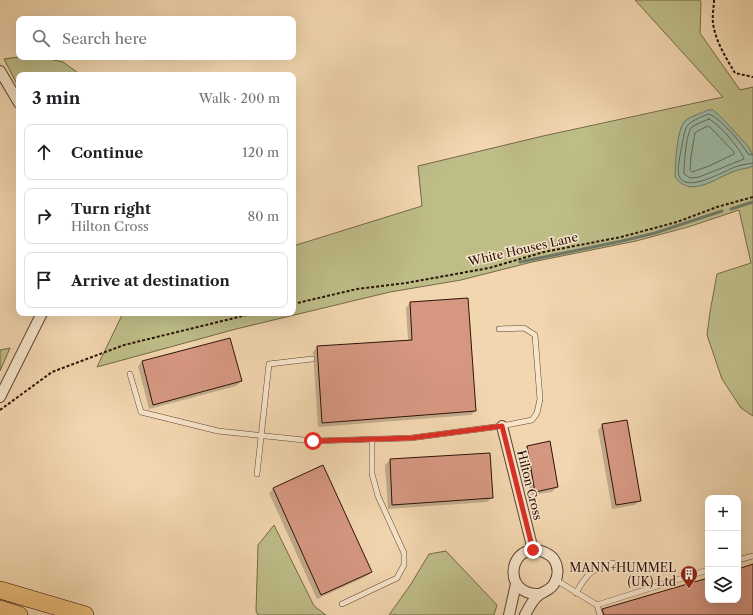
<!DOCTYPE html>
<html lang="en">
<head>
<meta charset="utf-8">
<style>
  body { margin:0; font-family:"Libre Caslon Text",serif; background:#f2f2f2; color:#202124 }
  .controls { position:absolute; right:12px; bottom:12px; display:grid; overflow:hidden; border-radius:8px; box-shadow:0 4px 16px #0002 }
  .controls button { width:36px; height:36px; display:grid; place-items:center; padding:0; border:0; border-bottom:1px solid #e0e0e0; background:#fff; color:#202124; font:20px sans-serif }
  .stop { position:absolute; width:12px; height:12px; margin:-9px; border:3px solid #d93025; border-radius:50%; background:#fff }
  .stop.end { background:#d93025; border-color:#fff; box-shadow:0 1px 4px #0008 }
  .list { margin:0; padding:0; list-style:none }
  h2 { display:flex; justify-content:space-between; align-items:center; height:52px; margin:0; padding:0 16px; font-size:17px }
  h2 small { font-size:13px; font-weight:400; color:#757577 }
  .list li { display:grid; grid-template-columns:26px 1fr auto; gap:12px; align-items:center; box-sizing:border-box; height:56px; margin:0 8px 8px; padding:0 8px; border:1px solid #e0e0e0; border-radius:8px }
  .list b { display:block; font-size:15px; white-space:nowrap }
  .list p { margin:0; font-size:13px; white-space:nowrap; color:#757577 }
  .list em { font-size:13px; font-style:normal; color:#757577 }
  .icon { flex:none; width:22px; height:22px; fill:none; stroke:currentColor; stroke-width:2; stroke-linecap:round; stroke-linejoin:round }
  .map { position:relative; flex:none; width:753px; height:615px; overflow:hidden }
  .search { position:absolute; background:#fff; box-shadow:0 4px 16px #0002; left:16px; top:16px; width:280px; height:44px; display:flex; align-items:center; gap:10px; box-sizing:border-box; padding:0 14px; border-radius:8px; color:#757577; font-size:15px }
  .panel { position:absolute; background:#fff; box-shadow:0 4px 16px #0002; left:16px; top:72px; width:280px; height:244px; border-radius:8px }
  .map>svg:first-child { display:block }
</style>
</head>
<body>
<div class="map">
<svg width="753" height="615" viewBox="0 0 753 615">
  <rect width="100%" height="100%" fill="#f2d6af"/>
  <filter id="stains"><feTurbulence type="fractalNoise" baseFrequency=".005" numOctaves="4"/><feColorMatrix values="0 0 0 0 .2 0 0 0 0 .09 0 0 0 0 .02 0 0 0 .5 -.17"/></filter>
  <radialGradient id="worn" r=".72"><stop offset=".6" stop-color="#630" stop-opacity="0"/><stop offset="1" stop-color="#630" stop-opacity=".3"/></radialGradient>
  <g fill="#bebd88" stroke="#766848">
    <polygon points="635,0 700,0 701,2 700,33 740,90 753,87 753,416 741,408 722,379 707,335 710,312 717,274 751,263 739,210 688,227 636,241 532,262 461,280 390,292 236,329 97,367 123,313 293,313 293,246 422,206 418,166 543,136 723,97"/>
    <polygon points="19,57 40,57 63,62 81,75 19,75 19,88 4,59"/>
    <polygon points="10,348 0,371 0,350"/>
    <polygon points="274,525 314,606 326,615 258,615 256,611 258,545"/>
    <polygon points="446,551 497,605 494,615 389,615 411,584 429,554"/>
  </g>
  <path fill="#9cbaa5" stroke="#707766" d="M 708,110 L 713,110 L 721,117 L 748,146 L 753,155 L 753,166 C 748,169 743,168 738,170 C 717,176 692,200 675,177 C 675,166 677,128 685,121 C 689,117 702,113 708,110 Z"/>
  <g fill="#0003">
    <polygon points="410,303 475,411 471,415 318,427 313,352 317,347 408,341 406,308"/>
    <polygon points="142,362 241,381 236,386 149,409 138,366"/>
    <polygon points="602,425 640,500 635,505 612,509 598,430"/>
    <polygon points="527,446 557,487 552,492 531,495 523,451"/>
    <polygon points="489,454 492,498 487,502 388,509 385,465 390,460"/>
    <polygon points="323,466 371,572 367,576 317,599 269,493 273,489"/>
  </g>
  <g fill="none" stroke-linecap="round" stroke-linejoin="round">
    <g stroke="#656656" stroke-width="1">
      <path d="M 709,119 C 719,124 740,148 744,159 L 699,177 L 690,178 L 684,174 C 684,165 686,132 692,127 C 696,124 704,121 709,119 Z"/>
      <polygon points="708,126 711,128 734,152 734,154 709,166 692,172 690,170 691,156 695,133"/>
      <path d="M 753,155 L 748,154 C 743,145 718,115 708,114 C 686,124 686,122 682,146 C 680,153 677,171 679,176 C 686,194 724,171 735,167 C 740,165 747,164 753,163"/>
    </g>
    <g stroke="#707766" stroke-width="3">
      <polyline points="731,209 753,202"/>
      <polyline points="520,262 622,241 655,233 722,211"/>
    </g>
  </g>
  <g fill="#d69781" stroke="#2e1308">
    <polygon points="468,298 476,411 322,423 317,346 412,340 410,302"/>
    <polygon points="230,338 242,381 153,405 142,361"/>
    <polygon points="627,420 641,501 616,505 602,424"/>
    <polygon points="550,441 558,487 535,492 527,446"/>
    <polygon points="490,453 493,498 392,505 390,459"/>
    <polygon points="323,465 372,572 321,595 273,488"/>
    <polygon points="753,564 753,615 604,615 602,609 708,578 708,600 738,600 738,569"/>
  </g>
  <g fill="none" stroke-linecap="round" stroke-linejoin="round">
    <g stroke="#5f4432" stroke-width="6">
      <g id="service">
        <polyline points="130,374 141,412 218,431 313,441 411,438 502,426 532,420 537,413 540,399 535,335 524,328 499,329"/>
        <polyline points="257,474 269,364 312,359"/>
        <polyline points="738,560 753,556"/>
        <polyline points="556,580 597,605 600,615"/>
        <path d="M 576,593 C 587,573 592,569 613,563"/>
        <polyline points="342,604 397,578 404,565 404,553 378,496 372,474 372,440"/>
        <polyline points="597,605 708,570"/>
      </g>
    </g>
    <g stroke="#5f4432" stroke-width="12">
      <g id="minor">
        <polyline points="0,71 19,103"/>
        <polyline points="0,397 42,313"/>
        <polyline points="502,426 533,550"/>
        <polyline points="509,615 516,584"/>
        <path d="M 525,615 C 528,609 533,599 539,595 C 545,590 551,591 555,582 C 559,574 558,565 553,558 C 548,553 543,551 536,550 C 508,548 503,595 539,594"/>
      </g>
    </g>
    <g stroke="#2e1308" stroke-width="18">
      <g id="trunk">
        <polyline points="0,590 85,615"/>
        <polyline points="0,609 19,615"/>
      </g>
    </g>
    <g stroke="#2e1308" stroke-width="2" stroke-dasharray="3 2" stroke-linecap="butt">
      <path d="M 714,0 C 714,7 712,15 713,23 C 715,40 726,58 735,73 L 753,77"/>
      <polyline points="293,304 357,289 406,283 489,268 544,252 621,237 677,222 717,207 753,197"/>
      <polyline points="0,410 52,372 124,345 255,313"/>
    </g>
    <use href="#service" stroke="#f7e4cb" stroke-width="5"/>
    <use href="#minor" stroke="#f7e4cb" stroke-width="10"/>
    <use href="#trunk" stroke="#e9bb78" stroke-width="17"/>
  </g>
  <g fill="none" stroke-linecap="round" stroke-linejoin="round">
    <polyline stroke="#d93025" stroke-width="5" points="313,441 411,438 502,426 533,550"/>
  </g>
  <defs>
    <g id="building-pin" transform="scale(0.9)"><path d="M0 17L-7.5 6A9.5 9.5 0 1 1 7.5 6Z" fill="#8f2418" stroke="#f7e4cb"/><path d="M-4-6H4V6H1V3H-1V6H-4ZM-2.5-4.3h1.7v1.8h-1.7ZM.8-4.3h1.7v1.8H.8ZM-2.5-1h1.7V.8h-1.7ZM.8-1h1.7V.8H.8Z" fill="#fff"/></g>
  </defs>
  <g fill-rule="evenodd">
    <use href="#building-pin" x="689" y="574"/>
  </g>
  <g text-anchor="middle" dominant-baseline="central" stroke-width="3" stroke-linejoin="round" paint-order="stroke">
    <g font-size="12" fill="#2e1308" stroke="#f7e4cb">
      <text transform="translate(523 249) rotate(-13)">White Houses Lane</text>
      <text transform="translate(530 485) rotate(76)">Hilton Cross</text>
    </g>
    <g font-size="12" fill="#2e1308" stroke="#f7e4cb" text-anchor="end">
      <text x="676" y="567">MANN+HUMMEL<tspan x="676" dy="14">(UK) Ltd</tspan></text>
    </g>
  </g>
  <rect width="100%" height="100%" filter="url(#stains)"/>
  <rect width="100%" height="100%" fill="url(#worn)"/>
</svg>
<div class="controls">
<button>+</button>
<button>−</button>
<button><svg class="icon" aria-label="layers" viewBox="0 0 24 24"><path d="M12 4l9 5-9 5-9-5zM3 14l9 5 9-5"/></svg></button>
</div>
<div class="stop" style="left:313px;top:441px"></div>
<div class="stop end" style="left:533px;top:550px"></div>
<div class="search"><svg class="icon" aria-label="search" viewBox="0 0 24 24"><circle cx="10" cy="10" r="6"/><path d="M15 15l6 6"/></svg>Search here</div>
<section class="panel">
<h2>3 min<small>Walk · 200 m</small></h2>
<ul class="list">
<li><svg class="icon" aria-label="ahead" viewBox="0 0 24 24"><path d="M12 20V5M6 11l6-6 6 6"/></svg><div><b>Continue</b></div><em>120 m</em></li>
<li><svg class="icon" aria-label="right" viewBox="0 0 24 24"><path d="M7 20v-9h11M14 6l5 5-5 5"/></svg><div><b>Turn right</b><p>Hilton Cross</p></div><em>80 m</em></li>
<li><svg class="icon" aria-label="arrive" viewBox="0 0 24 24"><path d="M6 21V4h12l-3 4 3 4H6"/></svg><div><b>Arrive at destination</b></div></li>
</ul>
</section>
</div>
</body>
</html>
